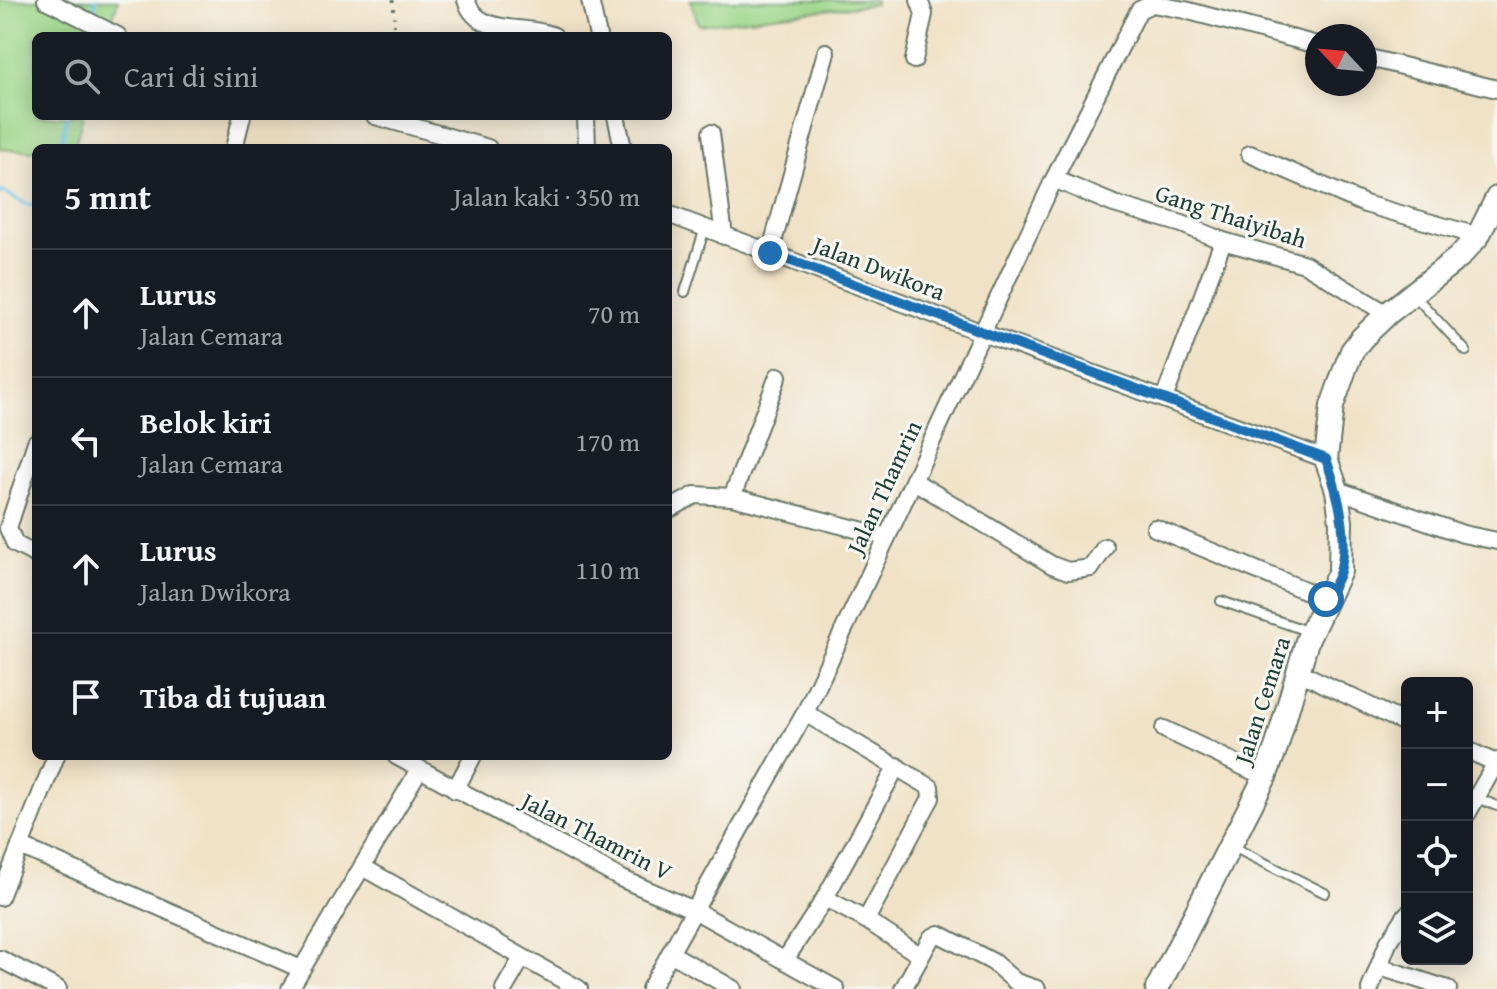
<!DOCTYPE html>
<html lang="id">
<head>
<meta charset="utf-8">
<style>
  body { margin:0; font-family:"Gentium Book Plus",serif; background:#242831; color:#f1f3f6 }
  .controls { position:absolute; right:24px; bottom:24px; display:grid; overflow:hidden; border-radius:12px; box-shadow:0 4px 20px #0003 }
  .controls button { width:72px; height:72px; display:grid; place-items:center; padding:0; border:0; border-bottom:2px solid #363941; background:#171b24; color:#f1f3f6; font:40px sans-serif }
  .compass { position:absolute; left:1305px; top:24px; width:72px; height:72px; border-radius:50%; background:#171b24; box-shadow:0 4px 20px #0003; rotate:296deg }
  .stop { position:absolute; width:24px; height:24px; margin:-18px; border:6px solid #1f6fb2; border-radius:50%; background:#fff }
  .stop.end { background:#1f6fb2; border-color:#fff; box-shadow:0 2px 8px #0008 }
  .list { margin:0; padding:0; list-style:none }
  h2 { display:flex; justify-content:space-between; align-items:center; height:104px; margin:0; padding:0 32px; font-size:34px }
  h2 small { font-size:26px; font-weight:400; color:#9ea1a6 }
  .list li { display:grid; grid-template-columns:52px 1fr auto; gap:24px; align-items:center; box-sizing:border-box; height:128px; padding:0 32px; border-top:2px solid #363941 }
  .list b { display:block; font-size:30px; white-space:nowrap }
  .list p { margin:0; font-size:26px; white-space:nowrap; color:#9ea1a6 }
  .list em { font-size:26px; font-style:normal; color:#9ea1a6 }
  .icon { flex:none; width:44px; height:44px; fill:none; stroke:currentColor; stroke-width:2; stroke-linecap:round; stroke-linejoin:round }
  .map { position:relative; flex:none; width:1497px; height:989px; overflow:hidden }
  .search { position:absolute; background:#171b24; box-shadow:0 4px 20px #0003; left:32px; top:32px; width:640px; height:88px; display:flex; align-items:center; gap:20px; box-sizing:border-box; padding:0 28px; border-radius:12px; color:#9ea1a6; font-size:30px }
  .panel { position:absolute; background:#171b24; box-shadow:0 4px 20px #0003; left:32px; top:144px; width:640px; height:616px; border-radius:12px }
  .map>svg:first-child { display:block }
</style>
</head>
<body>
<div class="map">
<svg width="1497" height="989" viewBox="0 0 1497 989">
  <rect width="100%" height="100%" fill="#f6f6f2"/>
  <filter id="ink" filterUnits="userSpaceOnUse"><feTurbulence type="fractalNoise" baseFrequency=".0125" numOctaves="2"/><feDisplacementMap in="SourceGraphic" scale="16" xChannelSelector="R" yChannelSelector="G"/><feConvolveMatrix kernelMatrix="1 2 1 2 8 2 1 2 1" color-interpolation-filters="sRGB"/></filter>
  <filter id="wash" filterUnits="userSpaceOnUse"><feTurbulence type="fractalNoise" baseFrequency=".006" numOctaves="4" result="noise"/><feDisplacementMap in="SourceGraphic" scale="32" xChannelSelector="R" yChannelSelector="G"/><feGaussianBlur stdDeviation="1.8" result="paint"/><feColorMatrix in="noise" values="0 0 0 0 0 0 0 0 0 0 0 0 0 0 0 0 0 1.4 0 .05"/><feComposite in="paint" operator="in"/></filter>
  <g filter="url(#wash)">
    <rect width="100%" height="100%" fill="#f0e2c6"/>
    <g fill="#9dd689" stroke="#5e8a5e" stroke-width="2">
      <polygon points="0,0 118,0 107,36 36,36 36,116 83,116 74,148 36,148 36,151 0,149"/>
      <polygon points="690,0 875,0 875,4 699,25"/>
    </g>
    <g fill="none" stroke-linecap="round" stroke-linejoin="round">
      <g stroke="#6bc4e9" stroke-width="4">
        <polyline points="91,18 96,0"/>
        <polyline points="60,148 67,116"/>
        <polyline points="0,193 4,192 28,205 36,204"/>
      </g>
    </g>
  </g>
  <g filter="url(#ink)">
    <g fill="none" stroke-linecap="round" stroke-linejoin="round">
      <g stroke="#687767" stroke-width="12">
        <g id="lane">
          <polyline points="685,292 705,228"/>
          <polyline points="1414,295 1466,351"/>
          <polyline points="1221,601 1310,632"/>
          <polyline points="1477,798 1497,806"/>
          <polyline points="1233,847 1325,893"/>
        </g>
      </g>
      <g stroke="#687767" stroke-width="20">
        <g id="street">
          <polyline points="46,0 118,36"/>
          <path d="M 466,0 C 478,38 525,23 554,36"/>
          <polyline points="590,0 598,36"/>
          <polyline points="1365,57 1497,89"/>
          <polyline points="914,60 924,14 919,0"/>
          <polyline points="375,116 488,148"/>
          <polyline points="586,116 587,148"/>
          <polyline points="616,116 623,148"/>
          <polyline points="711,133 724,236"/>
          <polyline points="234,148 242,116"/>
          <polyline points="1250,154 1365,204 1478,236"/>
          <polyline points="1054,179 1114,204 1182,224 1223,241 1305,264 1387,314"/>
          <polyline points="668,214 983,333 1326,459"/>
          <polyline points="770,253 826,52"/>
          <polyline points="1164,399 1223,241"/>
          <polyline points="36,442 8,528 15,544 36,555"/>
          <polyline points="914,481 1052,565 1068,571 1091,568 1105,547"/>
          <polyline points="1337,490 1463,534 1497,541"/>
          <polyline points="732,497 778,376"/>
          <polyline points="668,510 695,495 732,497 887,537"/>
          <polyline points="1155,528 1326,599"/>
          <polyline points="1297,671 1407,724"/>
          <polyline points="805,713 930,787 931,798 926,807 866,920"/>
          <polyline points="1164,729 1265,777"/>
          <polyline points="1467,750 1496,763"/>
          <polyline points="396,756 620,878 694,910 836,989"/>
          <polyline points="455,790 473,756"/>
          <polyline points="1467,814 1497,761"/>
          <polyline points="20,846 301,969"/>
          <polyline points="364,868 579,989"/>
          <polyline points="0,897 56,756"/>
          <polyline points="825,898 897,766"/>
          <polyline points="670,953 733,989"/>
          <polyline points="0,959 58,989"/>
          <polyline points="785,960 825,898 866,920 921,956"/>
          <polyline points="1380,967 1448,989"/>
          <polyline points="290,989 419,770"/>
          <polyline points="504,989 522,958"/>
          <polyline points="650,989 805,713 1054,179 1139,10 1152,4 1185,10 1317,45"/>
          <polyline points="903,989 931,938 939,934 993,962 1016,982 1037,989"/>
          <polyline points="1370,989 1388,943 1407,914"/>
        </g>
      </g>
      <g stroke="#687767" stroke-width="26">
        <polyline id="secondary" points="1157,989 1265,777 1277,745 1307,641 1340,571 1341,522 1337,490 1326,459 1332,406 1345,369 1352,351 1362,338 1387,314 1459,257 1478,236 1497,198"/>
      </g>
      <polyline stroke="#687767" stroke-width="3" stroke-dasharray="2 6" stroke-linecap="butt" points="393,0 395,36"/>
      <use href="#lane" stroke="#fff" stroke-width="8"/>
      <use href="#street" stroke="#fff" stroke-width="16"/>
      <use href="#secondary" stroke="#fff" stroke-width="22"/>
    </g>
  </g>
  <g fill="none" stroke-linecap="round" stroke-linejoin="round" filter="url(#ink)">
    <path stroke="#1f6fb2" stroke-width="10" d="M 770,253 L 1326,459 C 1338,492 1350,535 1340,571 C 1338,580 1331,590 1326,599"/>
  </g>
  <g text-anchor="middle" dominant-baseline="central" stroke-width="6" stroke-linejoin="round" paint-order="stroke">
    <g font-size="24" fill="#1f3d34" stroke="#f6f6f2">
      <text transform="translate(1231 216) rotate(18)">Gang Thaiyibah</text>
      <text transform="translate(879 268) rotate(21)">Jalan Dwikora</text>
      <text transform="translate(884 487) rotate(-65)">Jalan Thamrin</text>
      <text transform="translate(1262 700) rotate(-72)">Jalan Cemara</text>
      <text transform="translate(597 836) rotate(27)">Jalan Thamrin V</text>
    </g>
  </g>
</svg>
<div class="controls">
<button>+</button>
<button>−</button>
<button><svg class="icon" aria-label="locate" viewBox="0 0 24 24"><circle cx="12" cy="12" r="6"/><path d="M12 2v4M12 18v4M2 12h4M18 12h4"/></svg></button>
<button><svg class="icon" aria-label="layers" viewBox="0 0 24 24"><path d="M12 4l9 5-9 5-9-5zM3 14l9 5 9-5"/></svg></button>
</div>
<svg class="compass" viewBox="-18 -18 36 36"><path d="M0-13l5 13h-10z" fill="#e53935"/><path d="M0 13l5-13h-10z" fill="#9ea1a6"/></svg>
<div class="stop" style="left:1326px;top:599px"></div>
<div class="stop end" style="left:770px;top:253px"></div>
<div class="search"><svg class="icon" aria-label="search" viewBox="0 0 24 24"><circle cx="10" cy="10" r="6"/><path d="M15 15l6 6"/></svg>Cari di sini</div>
<section class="panel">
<h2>5 mnt<small>Jalan kaki · 350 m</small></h2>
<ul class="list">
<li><svg class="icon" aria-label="ahead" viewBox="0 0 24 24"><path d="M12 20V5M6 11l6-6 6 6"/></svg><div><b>Lurus</b><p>Jalan Cemara</p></div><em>70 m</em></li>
<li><svg class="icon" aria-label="left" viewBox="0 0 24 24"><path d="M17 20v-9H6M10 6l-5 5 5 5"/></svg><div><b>Belok kiri</b><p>Jalan Cemara</p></div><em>170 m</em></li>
<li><svg class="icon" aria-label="ahead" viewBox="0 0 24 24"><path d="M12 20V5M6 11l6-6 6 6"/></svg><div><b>Lurus</b><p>Jalan Dwikora</p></div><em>110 m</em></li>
<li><svg class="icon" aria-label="arrive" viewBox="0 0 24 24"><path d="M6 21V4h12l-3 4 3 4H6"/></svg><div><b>Tiba di tujuan</b></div></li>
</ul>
</section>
</div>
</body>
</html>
